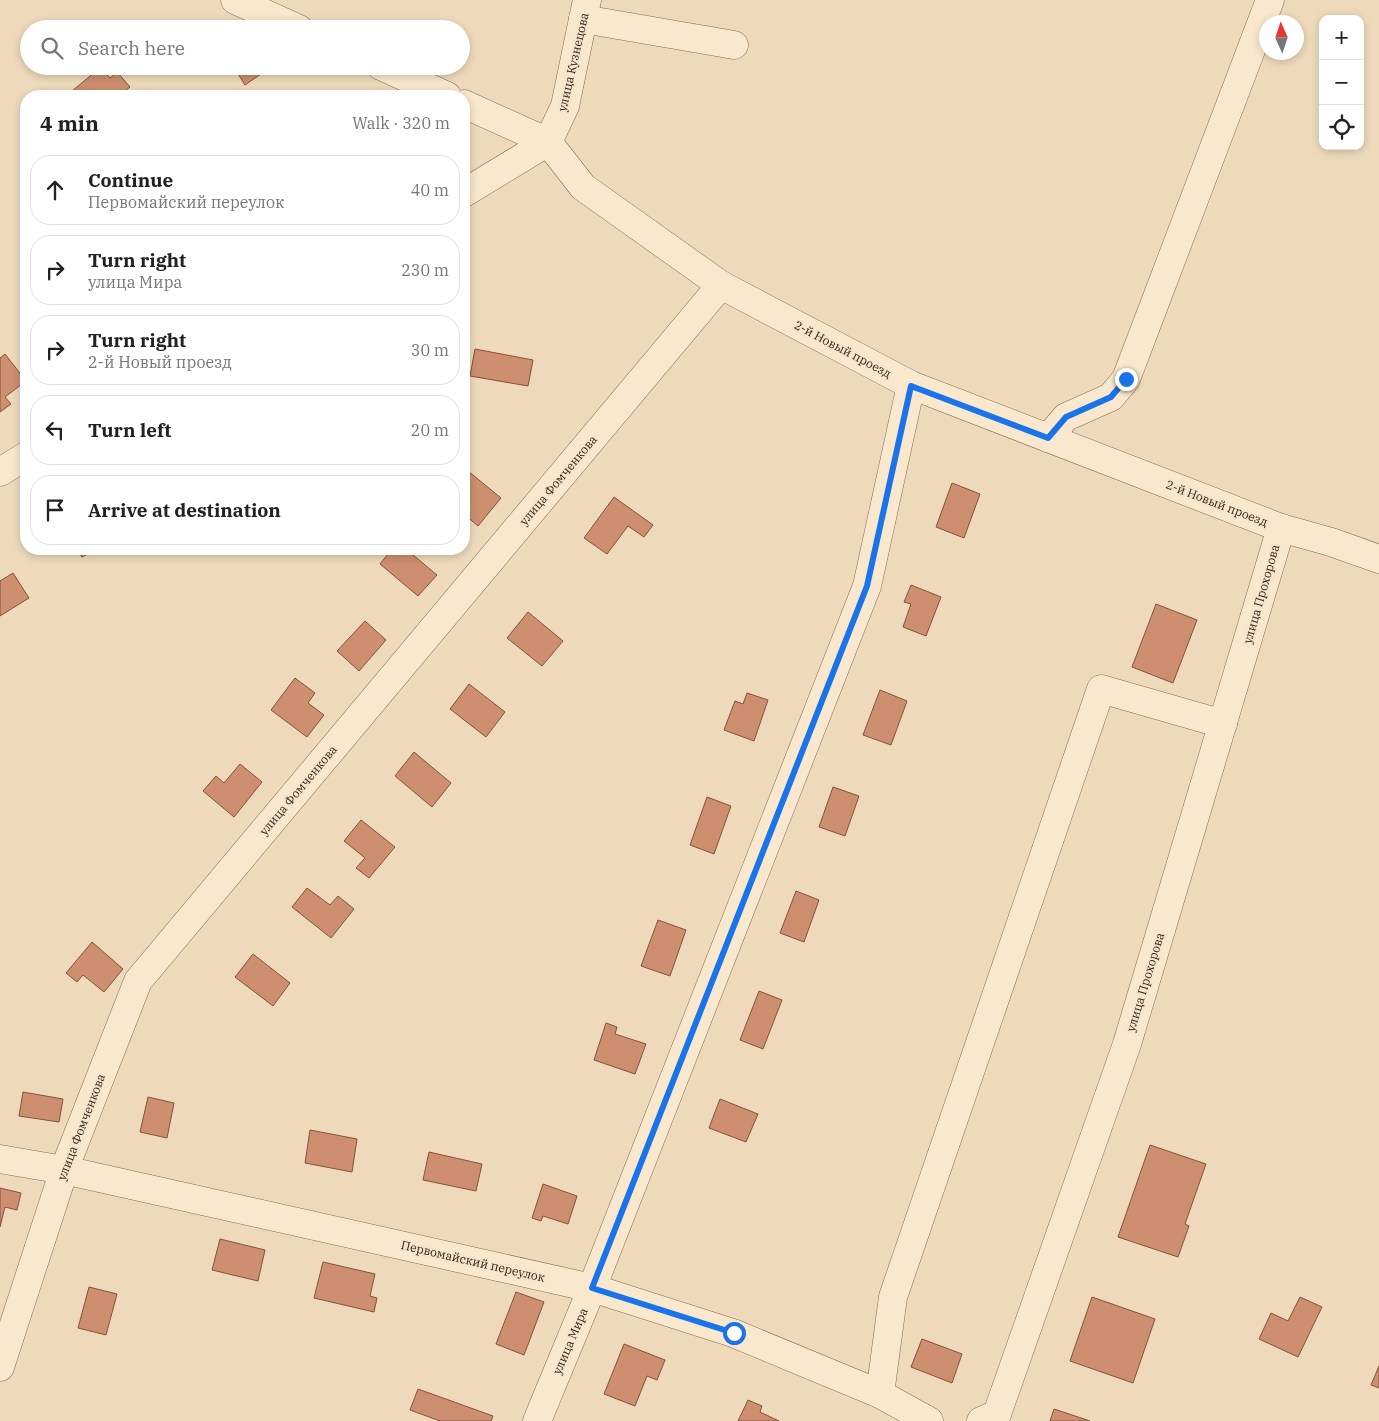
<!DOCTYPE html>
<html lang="en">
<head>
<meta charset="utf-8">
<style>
  body { margin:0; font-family:"IBM Plex Serif",serif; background:#f6f6f6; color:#222 }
  .controls { position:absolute; right:15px; top:15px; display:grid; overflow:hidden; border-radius:10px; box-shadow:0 2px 8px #0003 }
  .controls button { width:45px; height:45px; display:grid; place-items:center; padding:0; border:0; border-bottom:1px solid #e0e0e0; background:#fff; color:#222; font:25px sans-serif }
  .compass { position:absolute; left:1259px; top:15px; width:45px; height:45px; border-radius:50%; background:#fff; box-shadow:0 2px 8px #0003; rotate:357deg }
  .stop { position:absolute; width:15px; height:15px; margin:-11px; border:4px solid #1a73e8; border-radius:50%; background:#fff }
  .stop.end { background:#1a73e8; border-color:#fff; box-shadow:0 1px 5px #0008 }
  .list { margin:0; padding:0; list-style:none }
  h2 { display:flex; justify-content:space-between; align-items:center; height:65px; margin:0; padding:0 20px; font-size:21px }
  h2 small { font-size:16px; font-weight:400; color:#767676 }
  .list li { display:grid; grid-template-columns:32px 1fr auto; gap:15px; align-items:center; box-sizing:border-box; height:70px; margin:0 10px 10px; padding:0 10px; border:1px solid #e0e0e0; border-radius:20px }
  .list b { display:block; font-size:19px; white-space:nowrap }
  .list p { margin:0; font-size:16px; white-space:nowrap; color:#767676 }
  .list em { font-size:16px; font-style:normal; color:#767676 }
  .icon { flex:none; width:28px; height:28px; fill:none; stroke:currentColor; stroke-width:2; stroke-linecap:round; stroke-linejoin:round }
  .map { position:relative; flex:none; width:1379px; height:1421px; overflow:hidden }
  .search { position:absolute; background:#fff; box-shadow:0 2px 8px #0003; left:20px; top:20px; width:450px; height:55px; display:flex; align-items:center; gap:12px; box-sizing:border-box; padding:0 18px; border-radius:28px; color:#767676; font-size:19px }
  .panel { position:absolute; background:#fff; box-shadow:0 2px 8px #0003; left:20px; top:90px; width:450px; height:465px; border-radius:20px }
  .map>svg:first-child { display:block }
</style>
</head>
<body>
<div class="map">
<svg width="1379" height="1421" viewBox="0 0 1379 1421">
  <rect width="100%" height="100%" fill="#eedabb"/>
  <g fill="#cd8f70" stroke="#84523b">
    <polygon points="233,66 270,66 271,67 245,85"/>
    <polygon points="101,67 110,78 117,72 130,87 119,96 66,96"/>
    <polygon points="475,349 533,360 528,386 470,376"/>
    <polygon points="5,354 26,381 5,397 11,404 0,412 0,358"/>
    <polygon points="468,471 501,498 478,526 464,514 464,476"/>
    <polygon points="952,483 980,494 964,538 936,527"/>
    <polygon points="614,497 653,525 644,537 628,526 607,554 584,538"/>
    <polygon points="77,549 97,549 82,557"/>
    <polygon points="392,549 406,549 437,575 418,596 380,564"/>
    <polygon points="13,573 29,598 0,616 0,581"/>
    <polygon points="911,585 941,597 926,636 903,627 911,604 904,602"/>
    <polygon points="1156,604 1197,620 1173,683 1132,667"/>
    <polygon points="528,612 563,641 542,666 507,638"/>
    <polygon points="365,621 386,640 359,671 337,651"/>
    <polygon points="295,678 315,693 308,703 324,715 307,737 271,710"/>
    <polygon points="469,684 505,712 486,737 450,709"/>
    <polygon points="880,690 907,701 891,745 863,735"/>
    <polygon points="747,693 768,700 754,741 724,730 735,701 743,704"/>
    <polygon points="414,752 451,783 432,807 395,776"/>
    <polygon points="240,764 262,782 234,817 203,791 216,776 224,783"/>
    <polygon points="833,787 859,796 845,836 819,827"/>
    <polygon points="707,797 731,806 714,854 690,845"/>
    <polygon points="361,820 395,847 369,878 356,868 365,858 344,841"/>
    <polygon points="307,888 330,905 338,896 354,909 331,938 292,907"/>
    <polygon points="796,891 819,900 804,942 780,933"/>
    <polygon points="658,920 686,930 670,976 641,966"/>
    <polygon points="92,942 123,969 104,992 83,975 77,982 66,973"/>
    <polygon points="253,954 290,983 273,1006 235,977"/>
    <polygon points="759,991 782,1000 763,1049 740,1040"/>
    <polygon points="606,1023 617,1027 615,1034 646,1044 635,1074 594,1060"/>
    <polygon points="23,1092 63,1099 59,1122 19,1116"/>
    <polygon points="148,1097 174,1103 167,1138 140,1132"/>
    <polygon points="720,1099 758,1114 746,1142 709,1128"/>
    <polygon points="310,1130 357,1139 352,1172 305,1163"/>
    <polygon points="1150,1145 1206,1164 1185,1224 1189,1226 1178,1257 1118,1237"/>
    <polygon points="429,1152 482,1164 476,1191 423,1180"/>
    <polygon points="543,1184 577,1196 568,1224 543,1216 541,1221 532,1218"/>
    <polygon points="0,1188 21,1193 17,1210 5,1207 0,1227"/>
    <polygon points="220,1239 265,1250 258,1281 212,1270"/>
    <polygon points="323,1262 375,1274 370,1296 377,1298 374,1312 314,1298"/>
    <polygon points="89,1287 117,1294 106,1335 78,1328"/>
    <polygon points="516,1292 544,1302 524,1355 496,1344"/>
    <polygon points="1092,1297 1155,1319 1133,1383 1070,1361"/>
    <polygon points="1300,1297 1322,1307 1298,1357 1259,1339 1271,1313 1288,1321"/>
    <polygon points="922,1339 962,1354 952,1383 911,1367"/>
    <polygon points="624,1344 665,1360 657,1380 647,1376 635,1406 604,1394"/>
    <polygon points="1379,1366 1379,1388 1371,1385"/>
    <polygon points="418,1389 493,1416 491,1421 440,1421 410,1410"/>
    <polygon points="748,1400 762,1406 760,1412 779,1421 738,1421"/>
    <polygon points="1054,1409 1090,1421 1050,1421"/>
  </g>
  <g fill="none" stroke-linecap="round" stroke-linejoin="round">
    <g stroke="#856a55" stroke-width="29">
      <g id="minor">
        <polyline points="235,0 299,29"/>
        <polyline points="583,19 734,45"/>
        <polyline points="381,66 447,96"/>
        <polyline points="464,104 548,142 583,187 721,285 911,385 1281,528 1331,542 1379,559"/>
        <polyline points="464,193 548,142 565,106 587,0"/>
        <polyline points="1048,438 1066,417 1111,397 1126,379 1270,0"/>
        <polyline points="0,472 26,456"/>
        <polyline points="0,1159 64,1170 592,1288 733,1333 880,1394 929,1421"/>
        <polyline points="0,1367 64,1170 138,981 721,285"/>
        <polyline points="880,1394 893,1297 1101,689 1223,724"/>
        <polyline points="537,1421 592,1288 867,586 911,385"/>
        <polyline points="981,1421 997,1414 1127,1044 1281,528"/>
      </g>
    </g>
    <use href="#minor" stroke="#f9e8ce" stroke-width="28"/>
  </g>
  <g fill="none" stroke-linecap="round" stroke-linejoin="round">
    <polyline stroke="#1a73e8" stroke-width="6" points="734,1333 592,1288 867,586 911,386 1048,438 1066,417 1111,397 1126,379"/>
  </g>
  <g text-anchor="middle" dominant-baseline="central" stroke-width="4" stroke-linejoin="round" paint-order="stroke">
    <g font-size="12" fill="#33241a" stroke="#f5e5cb">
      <text transform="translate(573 62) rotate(-77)">улица Кузнецова</text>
      <text transform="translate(843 349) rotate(28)">2-й Новый проезд</text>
      <text transform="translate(558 480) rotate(-50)">улица Фомченкова</text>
      <text transform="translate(1217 503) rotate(21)">2-й Новый проезд</text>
      <text transform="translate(1261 594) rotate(-74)">улица Прохорова</text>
      <text transform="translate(298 790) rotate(-50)">улица Фомченкова</text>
      <text transform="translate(1145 982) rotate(-73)">улица Прохорова</text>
      <text transform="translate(81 1127) rotate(-69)">улица Фомченкова</text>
      <text transform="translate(473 1261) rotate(13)">Первомайский переулок</text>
      <text transform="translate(570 1341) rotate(-67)">улица Мира</text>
    </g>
  </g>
</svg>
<div class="controls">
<button>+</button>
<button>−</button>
<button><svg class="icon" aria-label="locate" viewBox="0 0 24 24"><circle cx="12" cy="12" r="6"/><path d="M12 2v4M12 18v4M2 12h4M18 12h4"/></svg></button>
</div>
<svg class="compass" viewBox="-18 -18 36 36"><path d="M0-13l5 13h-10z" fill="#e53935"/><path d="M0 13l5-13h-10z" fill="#767676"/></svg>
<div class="stop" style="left:734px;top:1333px"></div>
<div class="stop end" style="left:1126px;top:379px"></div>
<div class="search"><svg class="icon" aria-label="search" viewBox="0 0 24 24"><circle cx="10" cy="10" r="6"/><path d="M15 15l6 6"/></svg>Search here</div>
<section class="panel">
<h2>4 min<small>Walk · 320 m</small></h2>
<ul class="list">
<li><svg class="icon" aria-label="ahead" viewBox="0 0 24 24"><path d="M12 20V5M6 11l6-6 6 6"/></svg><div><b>Continue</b><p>Первомайский переулок</p></div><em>40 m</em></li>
<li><svg class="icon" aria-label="right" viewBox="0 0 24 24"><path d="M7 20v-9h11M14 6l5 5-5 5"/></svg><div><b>Turn right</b><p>улица Мира</p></div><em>230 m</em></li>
<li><svg class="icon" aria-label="right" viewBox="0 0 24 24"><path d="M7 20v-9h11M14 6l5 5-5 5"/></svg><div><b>Turn right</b><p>2-й Новый проезд</p></div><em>30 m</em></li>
<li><svg class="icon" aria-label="left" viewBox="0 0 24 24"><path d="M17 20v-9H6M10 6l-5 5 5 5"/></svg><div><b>Turn left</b></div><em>20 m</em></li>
<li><svg class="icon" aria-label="arrive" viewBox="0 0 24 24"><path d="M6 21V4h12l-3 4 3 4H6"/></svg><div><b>Arrive at destination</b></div></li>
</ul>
</section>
</div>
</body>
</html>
